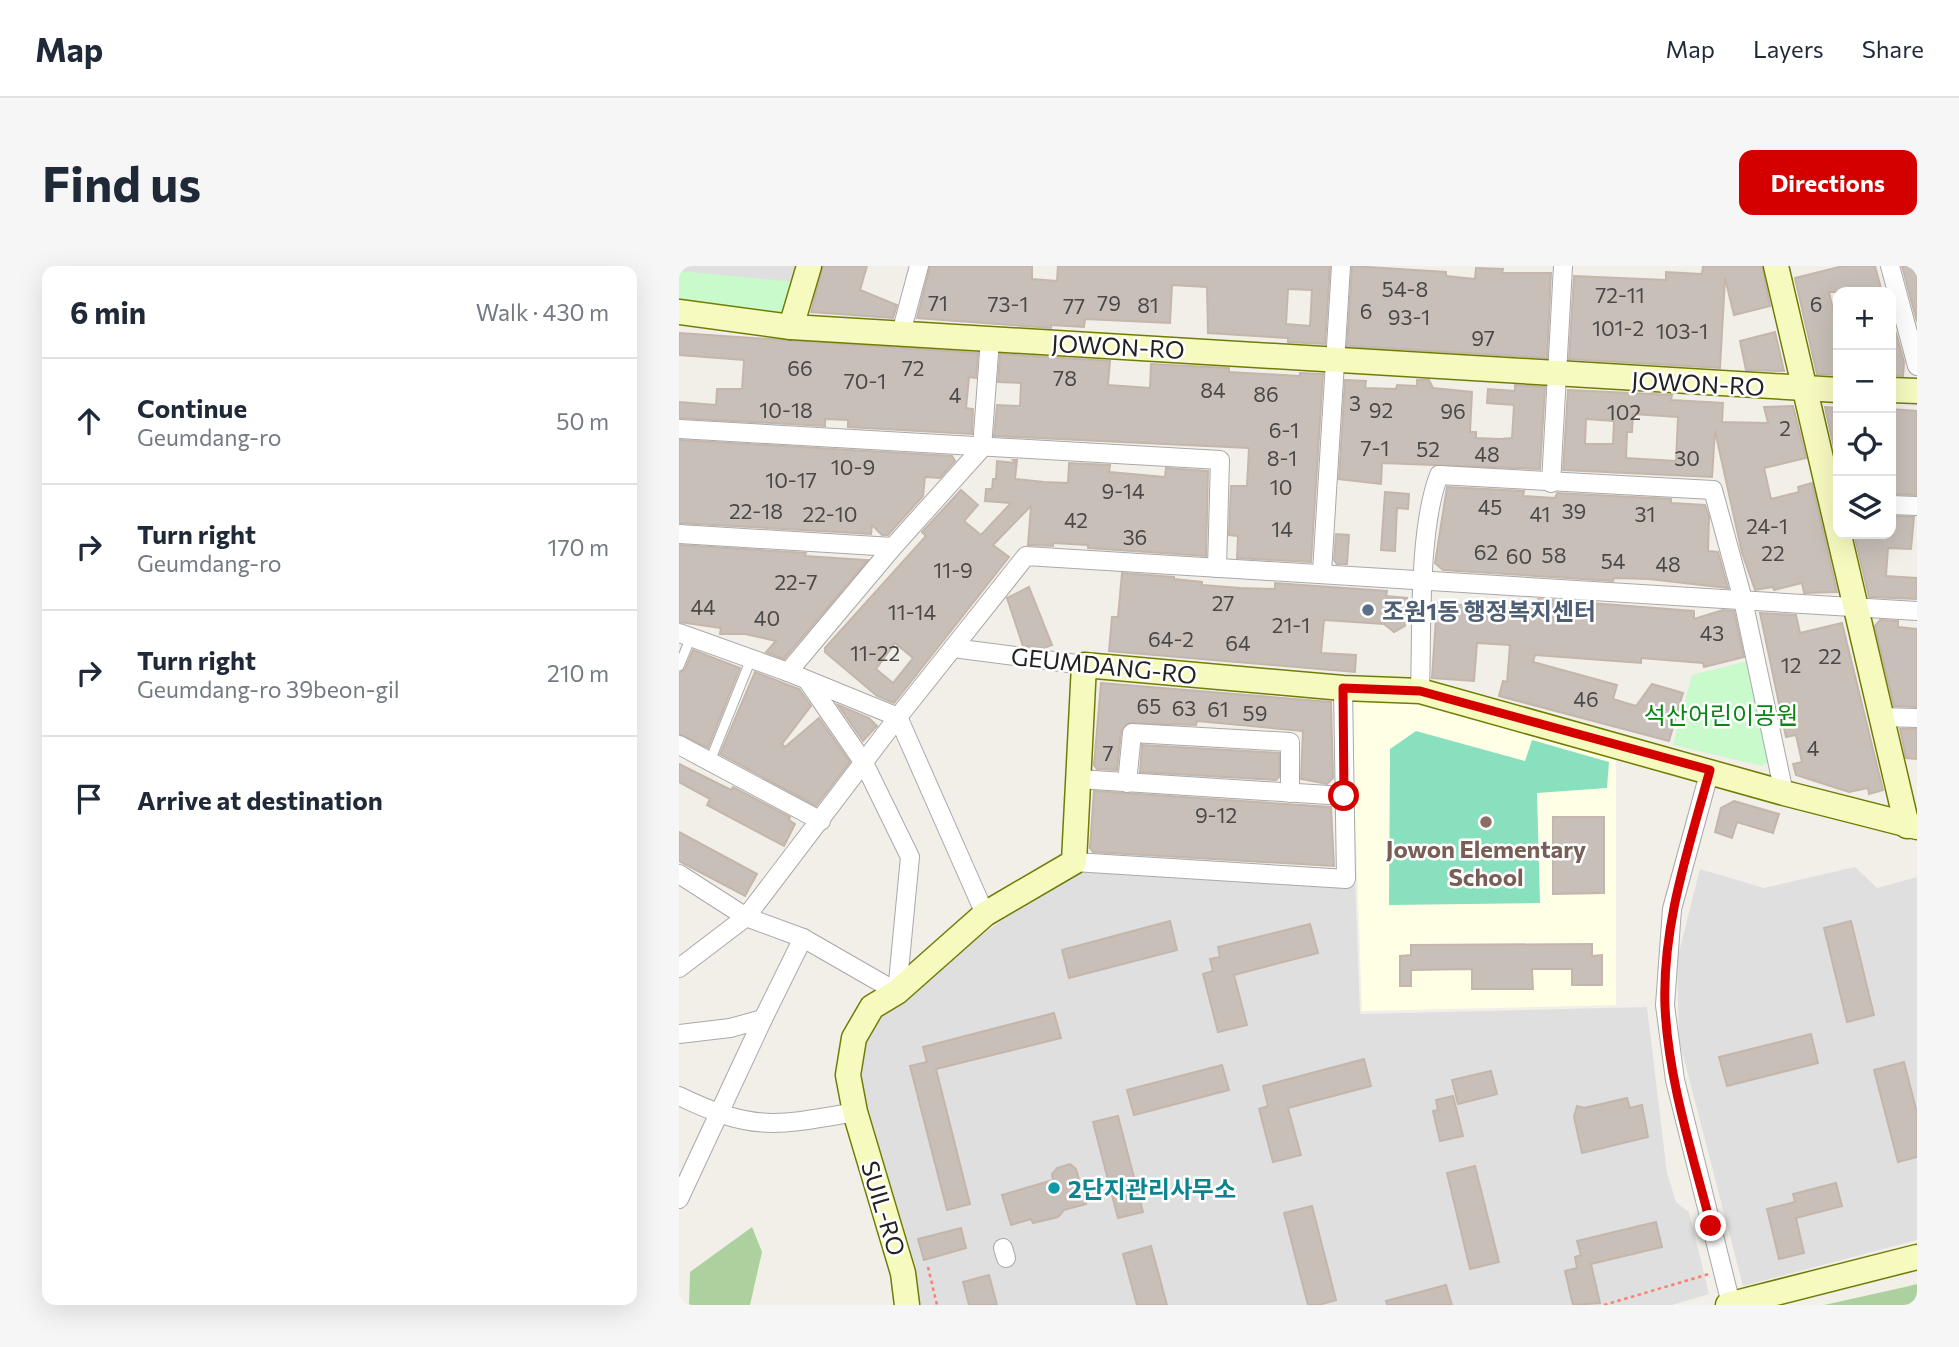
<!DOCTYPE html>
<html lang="en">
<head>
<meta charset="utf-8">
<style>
  body { margin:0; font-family:Commissioner,"Noto Sans KR",sans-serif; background:#f6f6f7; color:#1f2937 }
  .controls { position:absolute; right:21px; top:21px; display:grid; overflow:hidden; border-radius:14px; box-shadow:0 7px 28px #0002 }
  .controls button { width:63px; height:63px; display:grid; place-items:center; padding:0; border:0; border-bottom:2px solid #e0e1e3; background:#fff; color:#1f2937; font:35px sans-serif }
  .stop { position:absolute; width:21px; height:21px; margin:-16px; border:5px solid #d40000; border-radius:50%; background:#fff }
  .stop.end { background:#d40000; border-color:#fff; box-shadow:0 2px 7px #0008 }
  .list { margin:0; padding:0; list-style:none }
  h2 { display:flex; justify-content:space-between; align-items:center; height:91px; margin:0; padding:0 28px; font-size:30px }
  h2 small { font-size:23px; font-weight:400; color:#747a83 }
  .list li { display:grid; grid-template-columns:46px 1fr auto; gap:21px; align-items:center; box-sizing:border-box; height:126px; padding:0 28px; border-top:2px solid #e0e1e3 }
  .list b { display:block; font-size:26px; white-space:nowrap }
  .list p { margin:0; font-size:23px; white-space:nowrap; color:#747a83 }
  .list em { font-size:23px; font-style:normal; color:#747a83 }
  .icon { flex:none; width:38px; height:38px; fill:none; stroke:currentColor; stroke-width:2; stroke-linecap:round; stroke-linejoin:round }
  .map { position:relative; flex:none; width:1238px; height:1039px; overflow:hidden; border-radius:14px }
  header { display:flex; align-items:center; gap:42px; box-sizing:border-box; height:98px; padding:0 35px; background:#fff; border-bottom:2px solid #e0e1e3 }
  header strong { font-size:33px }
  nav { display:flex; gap:38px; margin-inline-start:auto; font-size:24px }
  .intro { display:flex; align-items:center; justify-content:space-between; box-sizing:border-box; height:168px; padding:0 42px }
  h1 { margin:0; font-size:49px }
  .button { padding:18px 32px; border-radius:14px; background:#d40000; color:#fff; font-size:24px; font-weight:700 }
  main { display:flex; gap:42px; padding:0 42px }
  aside { flex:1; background:#fff; border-radius:14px; box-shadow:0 7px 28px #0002 }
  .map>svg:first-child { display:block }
</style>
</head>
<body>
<header>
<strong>Map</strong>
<nav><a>Map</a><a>Layers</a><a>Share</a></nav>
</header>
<div class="intro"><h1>Find us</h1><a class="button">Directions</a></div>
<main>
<aside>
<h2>6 min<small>Walk · 430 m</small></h2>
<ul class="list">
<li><svg class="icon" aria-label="ahead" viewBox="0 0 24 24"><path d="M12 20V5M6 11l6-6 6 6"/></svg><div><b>Continue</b><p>Geumdang-ro</p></div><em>50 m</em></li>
<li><svg class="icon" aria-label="right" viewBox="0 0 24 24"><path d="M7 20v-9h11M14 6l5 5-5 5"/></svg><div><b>Turn right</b><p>Geumdang-ro</p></div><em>170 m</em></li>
<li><svg class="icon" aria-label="right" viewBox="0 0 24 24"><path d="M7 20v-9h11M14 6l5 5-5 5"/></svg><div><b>Turn right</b><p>Geumdang-ro 39beon-gil</p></div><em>210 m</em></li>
<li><svg class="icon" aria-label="arrive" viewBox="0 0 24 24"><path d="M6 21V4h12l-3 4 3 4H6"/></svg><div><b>Arrive at destination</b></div></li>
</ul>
</aside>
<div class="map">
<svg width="1238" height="1039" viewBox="0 0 1238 1039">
  <rect width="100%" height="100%" fill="#f2efe9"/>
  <g fill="#e0dfdf">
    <polygon points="0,0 123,0 108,48 0,39"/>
    <polygon points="400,597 676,609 681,748 968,741 988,907 997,936 1010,946 1030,1028 993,1039 238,1039 180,808 188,767 215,734"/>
    <polygon points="1176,601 1198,622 1238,611 1238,974 1064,1020 1000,774 998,694 1021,603 1085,622"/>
  </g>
  <polygon fill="#ffffe5" points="672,428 726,431 937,487 937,739 683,745"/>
  <g fill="#add19e">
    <polygon points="73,961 83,986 71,1039 10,1039 11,1006"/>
    <polygon points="1238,1018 1238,1039 1145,1039 1226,1021"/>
  </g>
  <g fill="#c8facc">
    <polygon points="0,5 118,16 108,48 0,39"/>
    <polygon points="1069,395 1090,495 1083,500 994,479 1013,409"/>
  </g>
  <polygon fill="#88e0be" points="737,465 846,495 853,474 930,496 928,522 858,527 861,637 710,639 711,483"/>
  <g fill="#c7bfb8" stroke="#c4b6ab" stroke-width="2" fill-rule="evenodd">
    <polygon points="144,0 188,0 181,24 218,39 214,52 132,46"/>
    <path d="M 251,0 L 353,0 L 353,13 L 378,15 L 379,0 L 651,0 L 646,78 L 609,76 L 609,72 L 529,67 L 528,21 L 493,19 L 491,57 L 406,53 L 405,61 L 372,59 L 372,62 L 238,52 ZM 609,23 L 633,24 L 631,60 L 607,58 Z"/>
    <polygon points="673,0 767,6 767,10 796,13 797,2 824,3 823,7 872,7 868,92 668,80"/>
    <polygon points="1024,0 1083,0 1091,40 1055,49 1046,12 1041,102 890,93 895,10 987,14 987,6 1023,8"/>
    <polygon points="1164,0 1196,0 1203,26 1150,26 1159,65 1159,109 1138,108 1116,12"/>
    <polygon points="1223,0 1238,0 1238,56"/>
    <polygon points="1096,66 1105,105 1067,104 1061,75"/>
    <polygon points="0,67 299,87 297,112 290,111 287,142 294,143 293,168 169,161 169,154 146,153 146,160 0,152 0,136 37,139 38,123 63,123 65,94 0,89"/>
    <polygon points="1217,67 1225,96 1224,110 1212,109 1212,68"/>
    <polygon points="321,88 431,95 429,119 471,122 472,98 550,102 550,106 621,110 621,107 644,108 632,296 558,292 559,270 550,269 552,220 568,220 570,182 315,170 318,139 341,140 342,117 319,116"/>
    <polygon points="666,114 687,115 686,122 717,123 718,119 738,120 738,114 750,114 754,122 793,126 791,166 797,166 797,172 822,173 833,172 835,139 808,137 809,123 836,125 836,119 866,121 861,203 703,197 702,218 660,213"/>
    <path d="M 889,124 L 993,129 L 992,134 L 1044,137 L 1043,156 L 1089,157 L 1085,141 L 1114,140 L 1127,192 L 1085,202 L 1092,233 L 1120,226 L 1119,221 L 1133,217 L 1158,326 L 1125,327 L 1123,317 L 1095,324 L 1094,321 L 1076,324 L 1063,287 L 1036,165 L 1033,211 L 884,204 ZM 954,148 L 999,151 L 997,195 L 947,192 L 948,166 L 953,166 ZM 907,153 L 935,155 L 934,178 L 906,178 Z"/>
    <polygon points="1146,141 1159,142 1159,182 1155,182"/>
    <polygon points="1212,143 1238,145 1238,229 1212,228"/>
    <polygon points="0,174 273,190 276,195 261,212 246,211 244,230 209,269 203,269 193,259 192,268 0,257"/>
    <path d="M 334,194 L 338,194 L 336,213 L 365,216 L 389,217 L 390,197 L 431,199 L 430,206 L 486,211 L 487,202 L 529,205 L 527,290 L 409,282 L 409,279 L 374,277 L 374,280 L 349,279 L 352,240 L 314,279 L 330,291 L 215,437 L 198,430 L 146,386 L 146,382 L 247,270 L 243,266 L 282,224 L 299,239 L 285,255 L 302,269 L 332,237 L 306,235 L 307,223 L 313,223 L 314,213 L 317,213 L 318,195 L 337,197 ZM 216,377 L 234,392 L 214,417 L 197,403 Z"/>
    <polygon points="768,221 845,225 844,230 876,232 878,227 992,233 992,237 1026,239 1030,251 1029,285 1039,286 1049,322 970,313 935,312 934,315 764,304 756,297"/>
    <polygon points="706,226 730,228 729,243 718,242 716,285 702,284"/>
    <polygon points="1214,250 1235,251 1232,283 1209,282 1207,310 1238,312 1238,333 1190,331 1175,268 1213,268"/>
    <polygon points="657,268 670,269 668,298 658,298 655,294"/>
    <polygon points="0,279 127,287 126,290 189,294 105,393 87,386 97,375 66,368 41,368 42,362 0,356"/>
    <polygon points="443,307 495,311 495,313 523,316 523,319 562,322 596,323 596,317 708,325 707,330 728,332 726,360 715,366 705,358 645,354 642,387 677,389 676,406 430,385 433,351 439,351"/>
    <polygon points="350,321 373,379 365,382 344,380 328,332"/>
    <polygon points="859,333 1015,345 1015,353 1044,344 1055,345 1065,391 1025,401 1024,397 962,392 962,397 856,389 854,396 938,419 934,433 957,440 973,418 1004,427 990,475 820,430 824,415 828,416 831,379 798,377 795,415 753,412 758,337 832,343 832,339 858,341"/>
    <polygon points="1081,347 1117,349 1121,367 1163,357 1204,524 1190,528 1189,522 1170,526 1117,509 1114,498 1123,496 1117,469 1107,471"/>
    <polygon points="1201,354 1219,355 1219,361 1238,363 1238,441 1215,440 1196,360"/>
    <polygon points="14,384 61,402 29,482 0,468 0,407 6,403"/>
    <polygon points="76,406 120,423 132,440 103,478 106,481 140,452 171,496 137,540 41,488"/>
    <polygon points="422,417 652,436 654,512 648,518 622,513 624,465 518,455 517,459 449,457 442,466 438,504 418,503 415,499"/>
    <polygon points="159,439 190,452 198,460 184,475"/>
    <polygon points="1221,463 1238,463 1238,493 1227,492"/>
    <polygon points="463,479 600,487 600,511 597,514 461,506"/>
    <polygon points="0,498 52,524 54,521 111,551 110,554 116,558 105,580 28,539 31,533 0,516"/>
    <polygon points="415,525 652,541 655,600 414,586 411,582"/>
    <polygon points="1055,535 1100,548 1094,567 1058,556 1053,572 1036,566 1042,542"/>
    <polygon points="874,551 925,551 925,627 874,628"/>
    <polygon points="0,566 78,608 66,630 0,595"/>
    <polygon points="491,655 498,684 390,712 383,684"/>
    <polygon points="1172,655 1195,749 1168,756 1145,662"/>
    <polygon points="631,658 639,687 555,709 568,759 539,766 524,708 534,705 531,693 541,691 539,681"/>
    <polygon points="913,678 913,690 923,689 923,719 893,719 893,703 853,703 854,723 793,723 793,703 732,704 732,720 721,720 721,690 732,689 732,679"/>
    <polygon points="375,747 382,772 257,803 291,938 268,944 231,800 248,796 244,781"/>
    <polygon points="1132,768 1139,797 1048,820 1040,791"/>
    <polygon points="685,793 692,820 609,842 622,889 594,896 580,843 589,840 584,820"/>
    <polygon points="1225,796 1238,847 1238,891 1219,896 1195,804"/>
    <polygon points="543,799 550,824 455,849 448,824"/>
    <polygon points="812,805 818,828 779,838 773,814"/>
    <polygon points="774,830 784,870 761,875 754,845 759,844 757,834"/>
    <polygon points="948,832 951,842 963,839 969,871 903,887 895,851 898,840 905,842"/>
    <polygon points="439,850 464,946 439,952 414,856"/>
    <polygon points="391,898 397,903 407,938 385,944 379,951 354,957 352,953 332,959 323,929 374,914 373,908 378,902"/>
    <polygon points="796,900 820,996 791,1003 768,907"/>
    <polygon points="1157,917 1163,940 1117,952 1125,987 1100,993 1088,943 1116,936 1114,928"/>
    <polygon points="633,940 657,1034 640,1039 629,1039 605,947"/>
    <polygon points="977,956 983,981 912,998 921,1037 894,1039 886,1005 898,1002 896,991 902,989 898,975"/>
    <polygon points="282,962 287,982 245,994 239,973"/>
    <polygon points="472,980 488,1039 458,1039 444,988"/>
    <polygon points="310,1009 318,1039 290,1039 284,1016"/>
    <polygon points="767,1019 773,1039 708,1039 707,1035"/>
  </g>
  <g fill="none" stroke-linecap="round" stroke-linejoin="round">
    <g stroke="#a9a9a9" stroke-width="11">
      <g id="lane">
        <polyline points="0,400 12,371"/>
        <polyline points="31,495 72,393"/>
      </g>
    </g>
    <g stroke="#a9a9a9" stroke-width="20">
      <g id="street">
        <polyline points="1211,0 1238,100"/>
        <polyline points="222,67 240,0"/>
        <polyline points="0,163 541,194 538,302"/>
        <polyline points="872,217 884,0"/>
        <polyline points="1212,239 1238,240"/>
        <polyline points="0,268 214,281"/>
        <polyline points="643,306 662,0"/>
        <polyline points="0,367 109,406 219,451 306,648"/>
        <polyline points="274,382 405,399"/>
        <polyline points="109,406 214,281 303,182 311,73"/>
        <path d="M 741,425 C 743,365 739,263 760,209 L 1034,224 L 1064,334 L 1105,527"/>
        <polyline points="1202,451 1238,452"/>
        <polyline points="0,479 142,555"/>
        <polyline points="1031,504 993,643 986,739 996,814 1052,1038"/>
        <polyline points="399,513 665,530"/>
        <polyline points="448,517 453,467 611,476 611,527"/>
        <polyline points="395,596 667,613 664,422"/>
        <polyline points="0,608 67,651 124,672 218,726 231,591 185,497 130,417"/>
        <polyline points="0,702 67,651 219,451 347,290 1238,345"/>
        <polyline points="0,768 51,762 84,753 124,672"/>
        <path d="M 0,830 C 75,866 97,860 176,846"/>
        <polyline points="0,933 84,753"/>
        <polyline points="324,982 327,992"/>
      </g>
    </g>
    <g stroke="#707d05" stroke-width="27">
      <g id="secondary">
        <polyline points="1097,0 1228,560"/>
        <polyline points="0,46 112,61 1159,124"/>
        <polyline points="112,61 130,0"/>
        <polyline points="1212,124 1238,125"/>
        <polyline points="228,1039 224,1007 176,846 169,809 175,772 193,741 218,726 306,648 395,596 405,399 664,422 741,425 1105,527 1238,561"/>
        <polyline points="1049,1039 1238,991"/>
      </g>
    </g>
    <g stroke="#fa8072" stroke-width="2.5" stroke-dasharray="3.5 3.5" stroke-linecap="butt">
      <polyline points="249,1001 258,1039"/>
      <polyline points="925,1039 1030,1008"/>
    </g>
    <use href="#lane" stroke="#fff" stroke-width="9"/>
    <use href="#street" stroke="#fff" stroke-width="18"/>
    <use href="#secondary" stroke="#f7fabf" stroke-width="24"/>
  </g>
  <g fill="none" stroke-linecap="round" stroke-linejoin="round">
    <path stroke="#d40000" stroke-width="9" d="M 665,530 L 664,422 L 741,425 L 1031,504 C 1010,581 983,659 986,740 C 989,814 1014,889 1032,960"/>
  </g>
  <circle fill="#5c6f8a" stroke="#fff" stroke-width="2.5" cx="689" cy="344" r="7"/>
  <circle fill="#8d6e63" stroke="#fff" stroke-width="2.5" cx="807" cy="556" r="7"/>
  <circle fill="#0f9aa8" stroke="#fff" stroke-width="2.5" cx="375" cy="922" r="7"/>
  <g text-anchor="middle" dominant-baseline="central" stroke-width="5" stroke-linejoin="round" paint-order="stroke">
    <g font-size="21" fill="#4b4948">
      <text x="726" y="22">54-8</text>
      <text x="941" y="28">72-11</text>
      <text x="259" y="36">71</text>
      <text x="430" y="36">79</text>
      <text x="329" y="37">73-1</text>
      <text x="1137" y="37">6</text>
      <text x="469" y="38">81</text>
      <text x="395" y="39">77</text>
      <text x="687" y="44">6</text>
      <text x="730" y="50">93-1</text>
      <text x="939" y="61">101-2</text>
      <text x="1003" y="64">103-1</text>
      <text x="804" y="71">97</text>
      <text x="121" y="101">66</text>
      <text x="234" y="101">72</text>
      <text x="386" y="111">78</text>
      <text x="186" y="114">70-1</text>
      <text x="534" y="123">84</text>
      <text x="587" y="127">86</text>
      <text x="276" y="128">4</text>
      <text x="676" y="136">3</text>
      <text x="107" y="143">10-18</text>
      <text x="702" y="143">92</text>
      <text x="774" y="144">96</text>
      <text x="945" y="145">102</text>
      <text x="1106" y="161">2</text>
      <text x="605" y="163">6-1</text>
      <text x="696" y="181">7-1</text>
      <text x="749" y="182">52</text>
      <text x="808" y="187">48</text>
      <text x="603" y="191">8-1</text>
      <text x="1008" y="191">30</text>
      <text x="174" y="200">10-9</text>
      <text x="112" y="213">10-17</text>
      <text x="602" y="220">10</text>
      <text x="444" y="224">9-14</text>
      <text x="811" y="240">45</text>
      <text x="77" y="244">22-18</text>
      <text x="895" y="244">39</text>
      <text x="151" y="247">22-10</text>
      <text x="861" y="247">41</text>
      <text x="966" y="247">31</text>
      <text x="397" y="253">42</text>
      <text x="1088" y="259">24-1</text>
      <text x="603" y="262">14</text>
      <text x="456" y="270">36</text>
      <text x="807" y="285">62</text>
      <text x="1094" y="286">22</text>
      <text x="875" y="288">58</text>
      <text x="840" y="289">60</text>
      <text x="934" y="294">54</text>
      <text x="989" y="297">48</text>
      <text x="274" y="303">11-9</text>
      <text x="117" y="315">22-7</text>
      <text x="544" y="336">27</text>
      <text x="24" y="340">44</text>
      <text x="233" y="345">11-14</text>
      <text x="88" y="351">40</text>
      <text x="612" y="358">21-1</text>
      <text x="1033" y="366">43</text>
      <text x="492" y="372">64-2</text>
      <text x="559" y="376">64</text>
      <text x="196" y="386">11-22</text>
      <text x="1151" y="389">22</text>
      <text x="1112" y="398">12</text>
      <text x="907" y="432">46</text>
      <text x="470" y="439">65</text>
      <text x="505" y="441">63</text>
      <text x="539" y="442">61</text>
      <text x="576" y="446">59</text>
      <text x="1134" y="481">4</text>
      <text x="429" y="486">7</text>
      <text x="537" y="548">9-12</text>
    </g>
    <g font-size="24" fill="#222" stroke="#fff">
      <text transform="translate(439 80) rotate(3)">JOWON-RO</text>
      <text transform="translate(1019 117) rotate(3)">JOWON-RO</text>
      <text transform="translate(425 399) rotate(6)">GEUMDANG-RO</text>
      <text transform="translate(205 942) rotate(73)">SUIL-RO</text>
    </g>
    <g font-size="24" font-weight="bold" fill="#4e5e75" stroke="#fff" text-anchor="start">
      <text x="703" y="344">조원1동 행정복지센터</text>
    </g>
    <g font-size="24" fill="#0c8416" stroke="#fff">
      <text x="1042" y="448">석산어린이공원</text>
    </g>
    <g font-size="24" font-weight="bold" fill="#785e54" stroke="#fff">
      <text x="807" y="582">Jowon Elementary<tspan x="807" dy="28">School</tspan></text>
    </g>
    <g font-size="24" font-weight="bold" fill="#0d838f" stroke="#fff" text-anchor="start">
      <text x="389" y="922">2단지관리사무소</text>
    </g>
  </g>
</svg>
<div class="controls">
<button>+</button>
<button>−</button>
<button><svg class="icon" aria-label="locate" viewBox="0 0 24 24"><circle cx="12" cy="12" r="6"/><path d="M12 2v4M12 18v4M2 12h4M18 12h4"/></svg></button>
<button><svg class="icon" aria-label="layers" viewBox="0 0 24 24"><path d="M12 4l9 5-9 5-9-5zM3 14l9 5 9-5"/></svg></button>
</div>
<div class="stop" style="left:665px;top:530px"></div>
<div class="stop end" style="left:1032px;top:960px"></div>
</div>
</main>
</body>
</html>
